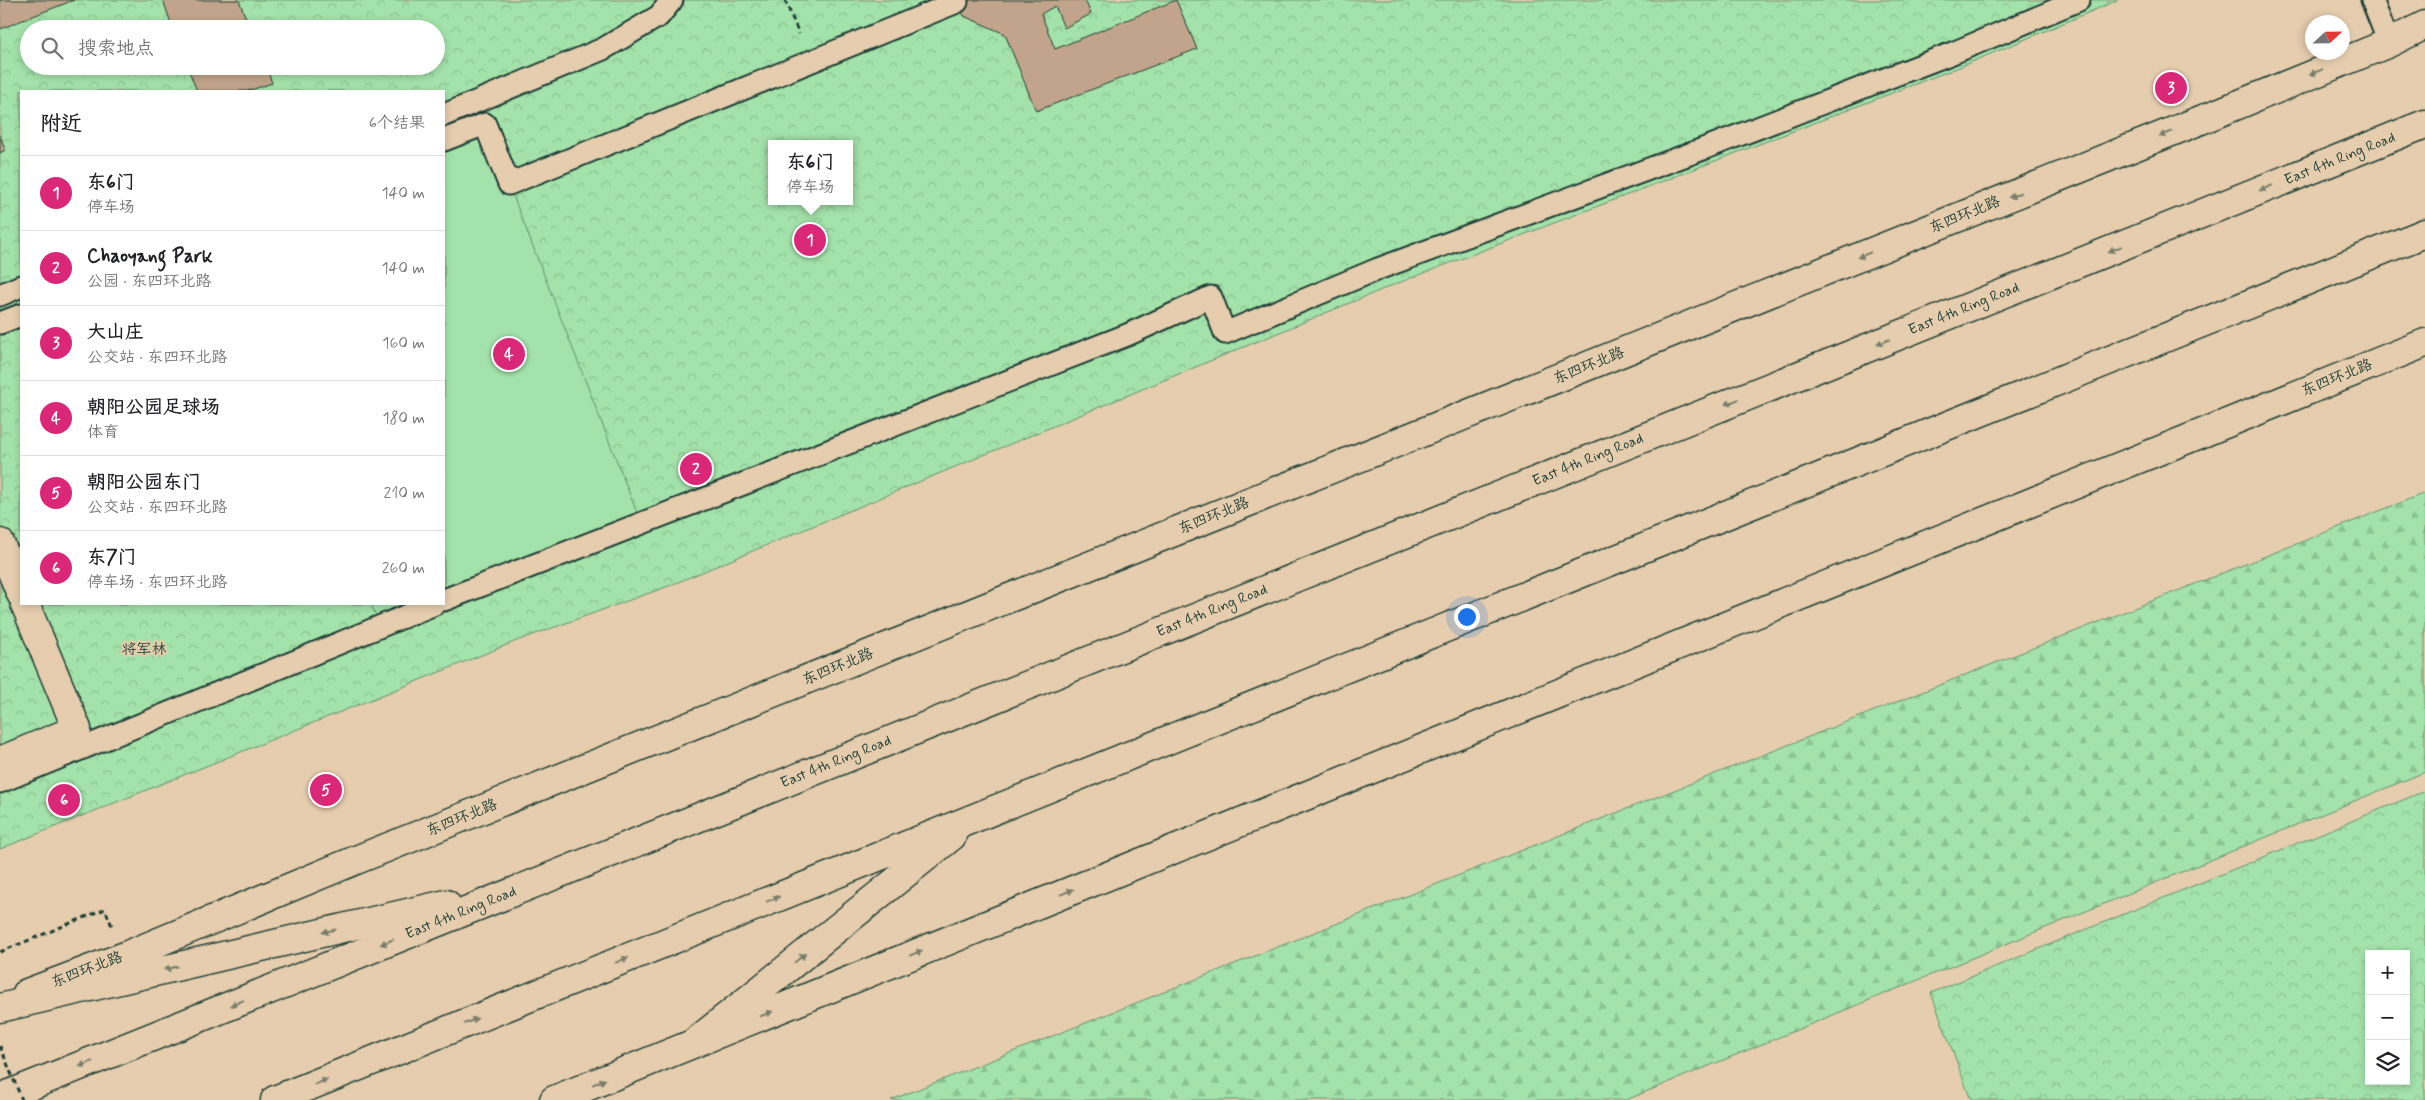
<!DOCTYPE html>
<html lang="zh">
<head>
<meta charset="utf-8">
<style>
  body { margin:0; font-family:Mynerve,"LXGW WenKai TC",sans-serif; background:#f6f6f6; color:#202124 }
  .controls { position:absolute; right:15px; bottom:15px; display:grid; overflow:hidden; border-radius:0px; box-shadow:0 2px 8px #0003 }
  .controls button { width:45px; height:45px; display:grid; place-items:center; padding:0; border:0; border-bottom:1px solid #e0e0e0; background:#fff; color:#202124; font:25px sans-serif }
  .compass { position:absolute; left:2305px; top:15px; width:45px; height:45px; border-radius:50%; background:#fff; box-shadow:0 2px 8px #0003; rotate:68deg }
  .you { position:absolute; left:1466px; top:616px; width:18px; height:18px; margin:-12px; border:4px solid #fff; border-radius:50%; background:#1a73e8; box-shadow:0 0 0 8px #1a73e833 }
  .badge { display:grid; place-items:center; width:32px; height:32px; border-radius:50%; background:#db2777; color:#fff; font-size:16px; font-weight:700 }
  .pin { position:absolute; translate:-50% -50%; border:2px solid #fff; box-shadow:0 1px 5px #0006 }
  .popup { position:absolute; left:768px; top:140px; width:85px; height:65px; box-sizing:border-box; display:grid; place-content:center; border-radius:0px; background:#fff; filter:drop-shadow(0 1px 4px #0005); font-size:16px; white-space:nowrap; color:#757577 }
  .popup b { font-size:19px; color:#202124 }
  .popup::after { content:''; position:absolute; left:50%; top:100%; margin-left:-10px; border:10px solid transparent; border-top-color:#fff }
  .list { margin:0; padding:0; list-style:none }
  h2 { display:flex; justify-content:space-between; align-items:center; height:65px; margin:0; padding:0 20px; font-size:21px }
  h2 small { font-size:16px; font-weight:400; color:#757577 }
  .list li { display:grid; grid-template-columns:32px 1fr auto; gap:15px; align-items:center; box-sizing:border-box; height:75px; padding:0 20px; border-top:1px solid #e0e0e0 }
  .list b { display:block; font-size:19px; white-space:nowrap }
  .list p { margin:0; font-size:16px; white-space:nowrap; color:#757577 }
  .list em { font-size:16px; font-style:normal; color:#757577 }
  .icon { flex:none; width:28px; height:28px; fill:none; stroke:currentColor; stroke-width:2; stroke-linecap:round; stroke-linejoin:round }
  .map { position:relative; flex:none; width:2425px; height:1100px; overflow:hidden }
  .search { position:absolute; background:#fff; box-shadow:0 2px 8px #0003; left:20px; top:20px; width:425px; height:55px; display:flex; align-items:center; gap:12px; box-sizing:border-box; padding:0 18px; border-radius:28px; color:#757577; font-size:19px }
  .panel { position:absolute; background:#fff; box-shadow:0 2px 8px #0003; left:20px; top:90px; width:425px; height:515px; border-radius:0px }
  .map>svg:first-child { display:block }
</style>
</head>
<body>
<div class="map">
<svg width="2425" height="1100" viewBox="0 0 2425 1100">
  <defs>
    <pattern id="forest-firs" width="22" height="20" patternUnits="userSpaceOnUse" patternTransform="scale(1.25)"><rect width="22" height="20" fill="#a3e2aa"/><path d="M5 1l3.5 6h-7zM16 11l3.5 6h-7z" fill="#8cc393"/></pattern>
    <pattern id="park-crowns" width="20" height="18" patternUnits="userSpaceOnUse" patternTransform="scale(1.25)"><rect width="20" height="18" fill="#a3e2aa"/><path d="M2 6a3 3 0 1 1 6 0M12 15a3 3 0 1 1 6 0" fill="none" stroke="#8cc393"/></pattern>
  </defs>
  <rect width="100%" height="100%" fill="#e5cdae"/>
  <filter id="ink" filterUnits="userSpaceOnUse"><feTurbulence type="fractalNoise" baseFrequency=".02" numOctaves="2"/><feDisplacementMap in="SourceGraphic" scale="10" xChannelSelector="R" yChannelSelector="G"/><feConvolveMatrix kernelMatrix="1 2 1 2 8 2 1 2 1" color-interpolation-filters="sRGB"/></filter>
  <g filter="url(#ink)">
    <polygon fill="url(#forest-firs)" stroke="#61906f" points="2425,493 2425,772 1626,1100 891,1100"/>
    <g fill="url(#park-crowns)" stroke="#61906f" fill-rule="evenodd">
      <path d="M 0,0 L 2118,0 L 1962,66 L 1393,285 L 666,587 L 519,640 L 0,849 ZM 29,29 L 436,29 L 436,66 L 29,66 ZM 21,91 L 444,91 L 444,604 L 21,604 ZM 771,144 L 849,144 L 849,201 L 771,201 Z"/>
      <path d="M 2425,791 L 2425,1100 L 1971,1100 L 1931,993 ZM 2369,954 L 2406,954 L 2406,1081 L 2369,1081 Z"/>
    </g>
    <g fill="#a3e2aa" stroke="#61906f">
      <polygon points="485,124 641,523 444,600 444,140"/>
      <polygon points="371,604 435,604 380,625"/>
    </g>
    <g fill="#c1a48b" stroke="#1f3d34">
      <polygon points="0,0 74,0 0,29"/>
      <polygon points="163,0 239,0 250,29 173,29"/>
      <polygon points="957,0 1085,0 1091,14 1064,28 1055,6 1041,14 1055,49 1176,0 1197,49 1036,111 1005,34 964,16"/>
      <polygon points="187,66 266,66 272,83 248,91 197,91"/>
      <polygon points="0,135 5,150 0,153"/>
    </g>
    <g fill="none" stroke-linecap="round" stroke-linejoin="round">
      <g stroke="#1f3d34" stroke-width="25">
        <g id="service">
          <polyline points="2372,0 2389,43"/>
          <polyline points="444,115 603,49 659,16 672,0"/>
          <polyline points="444,140 485,124 509,184 957,2"/>
          <polyline points="0,295 21,286"/>
          <polyline points="0,323 21,315"/>
          <polyline points="444,600 1127,335 1211,297 1225,333 1378,269 1703,149 1955,52 2079,0"/>
          <polyline points="0,782 435,604"/>
        </g>
      </g>
      <g stroke="#1f3d34" stroke-width="31">
        <g id="pedestrian">
          <polyline points="0,543 21,594"/>
          <polyline points="0,761 77,729 25,604"/>
        </g>
      </g>
      <g stroke="#1f3d34" stroke-width="31">
        <g id="tertiary">
          <polyline points="27,993 125,956 356,860 2186,126 2389,43 2425,25"/>
          <polyline points="554,1100 2425,343"/>
        </g>
      </g>
      <g stroke="#1f3d34" stroke-width="31">
        <g id="trunk">
          <polyline points="0,1008 446,904"/>
          <polyline points="694,1043 952,836"/>
          <polyline points="0,1098 2425,124"/>
          <polyline points="275,1100 2425,233"/>
        </g>
      </g>
      <g stroke="#1f3d34" stroke-width="3" stroke-dasharray="5 4" stroke-linecap="butt">
        <polyline points="785,0 799,34"/>
        <polyline points="0,952 105,909 112,926"/>
      </g>
      <use href="#service" stroke="#e5cdae" stroke-width="21"/>
      <use href="#pedestrian" stroke="#e5cdae" stroke-width="28"/>
      <use href="#tertiary" stroke="#e5cdae" stroke-width="28"/>
      <use href="#trunk" stroke="#e5cdae" stroke-width="28"/>
      <polyline stroke="#1f3d34" stroke-width="3" stroke-dasharray="5 4" stroke-linecap="butt" points="0,1046 22,1100"/>
    </g>
    <defs><path id="oneway-solid" d="M-6-.8H1V-3.2L6.5 0L1 3.2V.8H-6Z" transform="scale(1.25)"/></defs>
    <g fill="#787e6b">
      <use href="#oneway-solid" transform="translate(2316 72) rotate(158)"/>
      <use href="#oneway-solid" transform="translate(2166 134) rotate(158)"/>
      <use href="#oneway-solid" transform="translate(2266 188) rotate(158)"/>
      <use href="#oneway-solid" transform="translate(2015 195) rotate(158)"/>
      <use href="#oneway-solid" transform="translate(2115 249) rotate(158)"/>
      <use href="#oneway-solid" transform="translate(1864 255) rotate(158)"/>
      <use href="#oneway-solid" transform="translate(1883 342) rotate(158)"/>
      <use href="#oneway-solid" transform="translate(1732 402) rotate(158)"/>
      <use href="#oneway-solid" transform="translate(1067 892) rotate(-22)"/>
      <use href="#oneway-solid" transform="translate(773 899) rotate(-22)"/>
      <use href="#oneway-solid" transform="translate(329 931) rotate(167)"/>
      <use href="#oneway-solid" transform="translate(387 942) rotate(158)"/>
      <use href="#oneway-solid" transform="translate(916 953) rotate(-22)"/>
      <use href="#oneway-solid" transform="translate(800 958) rotate(-39)"/>
      <use href="#oneway-solid" transform="translate(622 960) rotate(-22)"/>
      <use href="#oneway-solid" transform="translate(171 968) rotate(167)"/>
      <use href="#oneway-solid" transform="translate(237 1003) rotate(158)"/>
      <use href="#oneway-solid" transform="translate(766 1014) rotate(-22)"/>
      <use href="#oneway-solid" transform="translate(471 1021) rotate(-22)"/>
      <use href="#oneway-solid" transform="translate(86 1064) rotate(158)"/>
      <use href="#oneway-solid" transform="translate(321 1082) rotate(-22)"/>
      <use href="#oneway-solid" transform="translate(599 1082) rotate(-22)"/>
    </g>
  </g>
  <g text-anchor="middle" dominant-baseline="central" stroke-width="4" stroke-linejoin="round" paint-order="stroke">
    <g font-size="15" fill="#1f3d34" stroke="#e5cdae">
      <text transform="translate(2340 159) rotate(-22)">East 4th Ring Road</text>
      <text transform="translate(1965 215) rotate(-22)">东四环北路</text>
      <text transform="translate(1964 309) rotate(-22)">East 4th Ring Road</text>
      <text transform="translate(1589 366) rotate(-22)">东四环北路</text>
      <text transform="translate(2337 378) rotate(-22)">东四环北路</text>
      <text transform="translate(1588 460) rotate(-22)">East 4th Ring Road</text>
      <text transform="translate(1214 516) rotate(-22)">东四环北路</text>
      <text transform="translate(1212 611) rotate(-22)">East 4th Ring Road</text>
      <text transform="translate(838 667) rotate(-22)">东四环北路</text>
      <text transform="translate(836 762) rotate(-22)">East 4th Ring Road</text>
      <text transform="translate(462 818) rotate(-22)">东四环北路</text>
      <text transform="translate(461 913) rotate(-22)">East 4th Ring Road</text>
      <text transform="translate(87 970) rotate(-21)">东四环北路</text>
    </g>
    <g font-size="15" fill="#26453a" stroke="#e5cdae">
      <text x="144" y="650">将军林</text>
    </g>
  </g>
</svg>
<div class="controls">
<button>+</button>
<button>−</button>
<button><svg class="icon" aria-label="layers" viewBox="0 0 24 24"><path d="M12 4l9 5-9 5-9-5zM3 14l9 5 9-5"/></svg></button>
</div>
<svg class="compass" viewBox="-18 -18 36 36"><path d="M0-13l5 13h-10z" fill="#e53935"/><path d="M0 13l5-13h-10z" fill="#757577"/></svg>
<div class="you"></div>
<div class="pin badge" style="left:810px;top:240px">1</div>
<div class="popup"><b>东6门</b>停车场</div>
<div class="pin badge" style="left:696px;top:469px">2</div>
<div class="pin badge" style="left:2171px;top:88px">3</div>
<div class="pin badge" style="left:509px;top:354px">4</div>
<div class="pin badge" style="left:326px;top:790px">5</div>
<div class="pin badge" style="left:64px;top:800px">6</div>
<div class="search"><svg class="icon" aria-label="search" viewBox="0 0 24 24"><circle cx="10" cy="10" r="6"/><path d="M15 15l6 6"/></svg>搜索地点</div>
<section class="panel">
<h2>附近<small>6个结果</small></h2>
<ul class="list">
<li><span class="badge">1</span><div><b>东6门</b><p>停车场</p></div><em>140 m</em></li>
<li><span class="badge">2</span><div><b>Chaoyang Park</b><p>公园 · 东四环北路</p></div><em>140 m</em></li>
<li><span class="badge">3</span><div><b>大山庄</b><p>公交站 · 东四环北路</p></div><em>160 m</em></li>
<li><span class="badge">4</span><div><b>朝阳公园足球场</b><p>体育</p></div><em>180 m</em></li>
<li><span class="badge">5</span><div><b>朝阳公园东门</b><p>公交站 · 东四环北路</p></div><em>210 m</em></li>
<li><span class="badge">6</span><div><b>东7门</b><p>停车场 · 东四环北路</p></div><em>260 m</em></li>
</ul>
</section>
</div>
</body>
</html>
